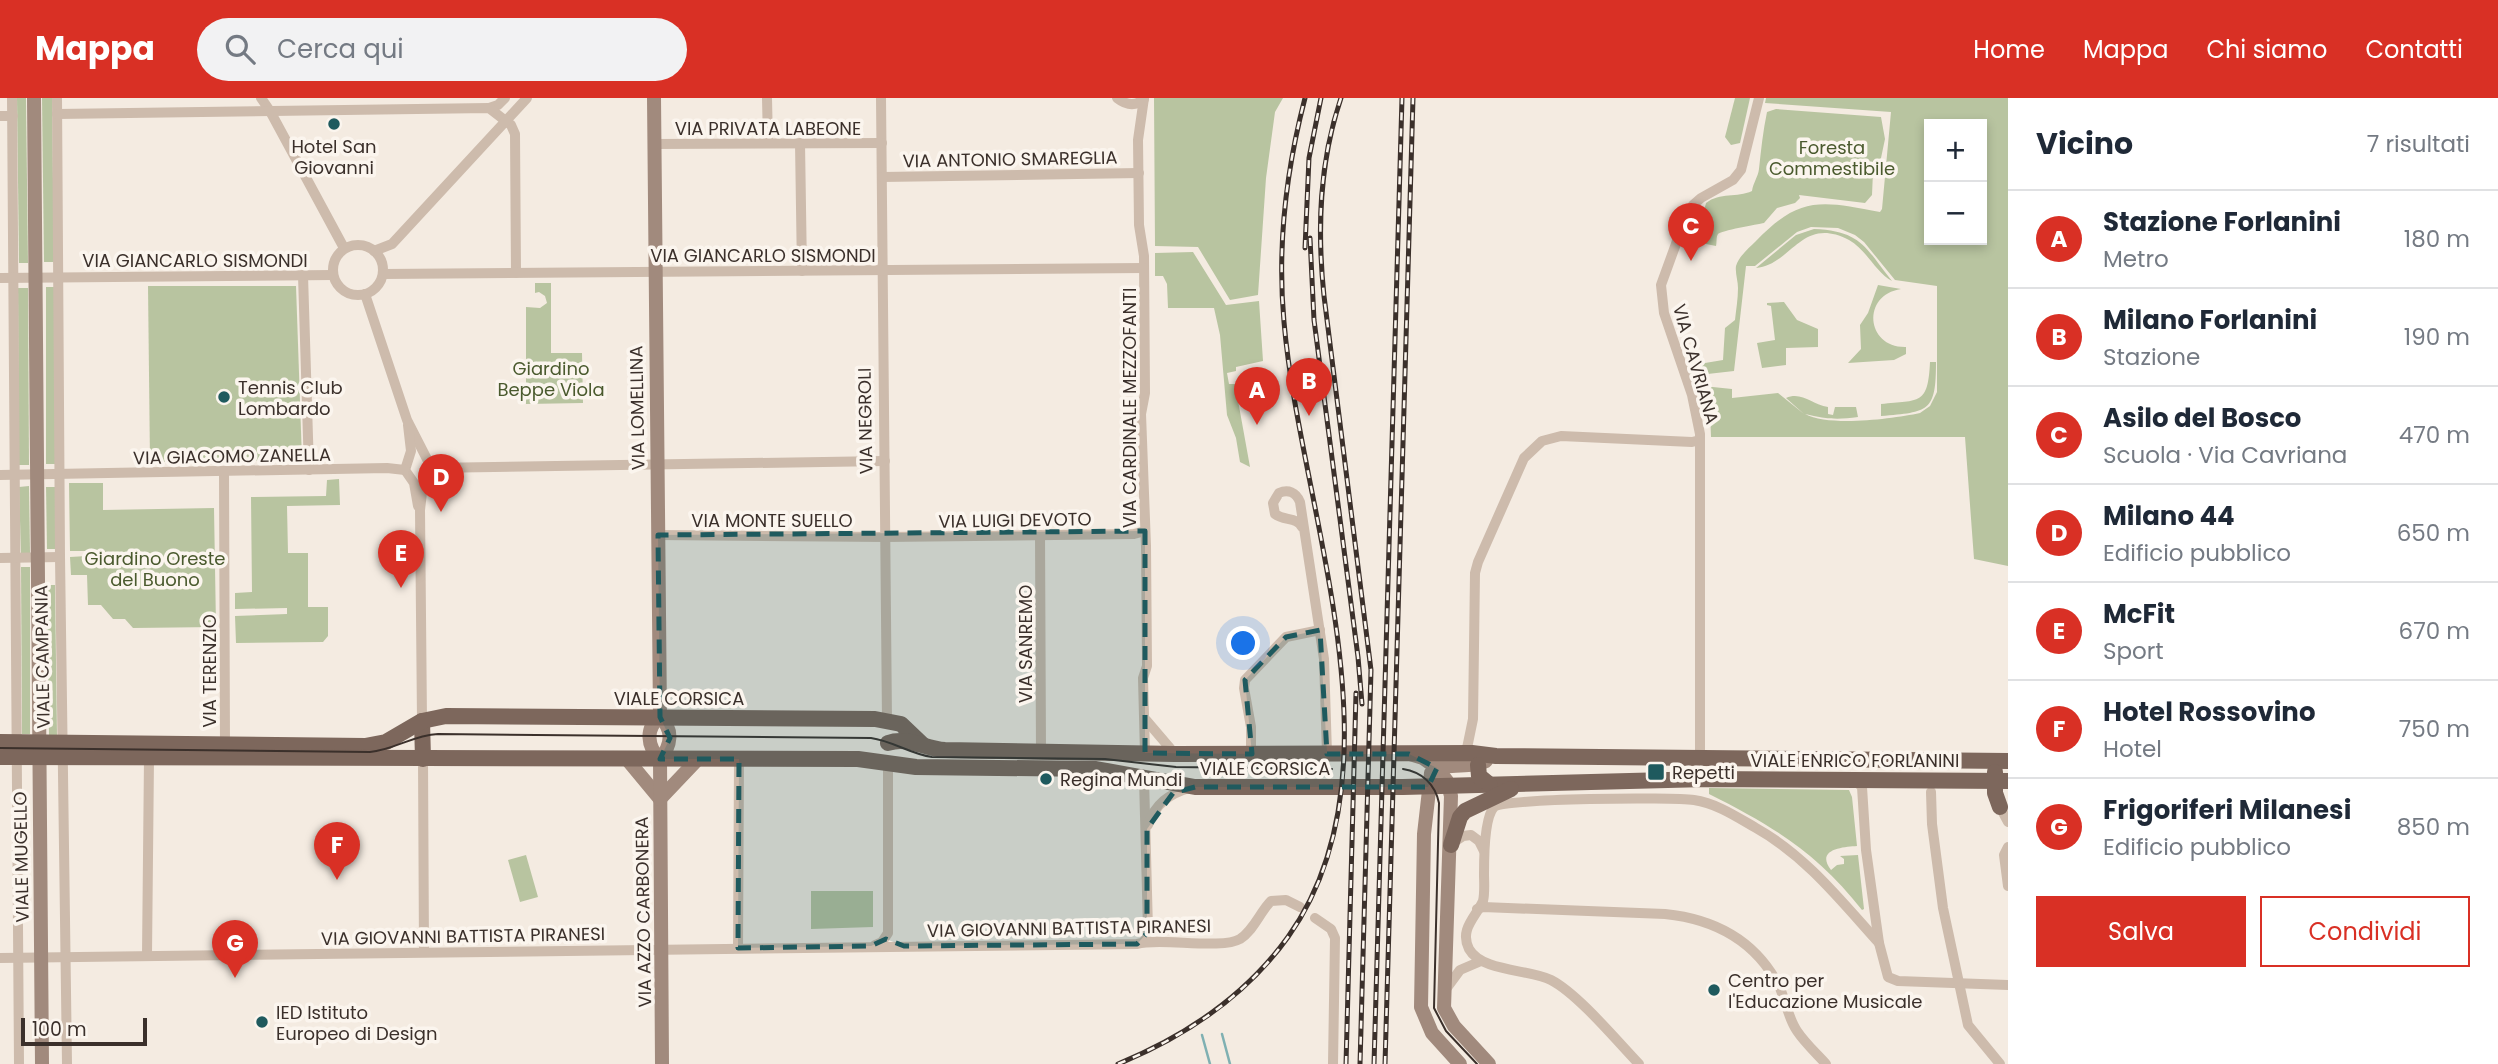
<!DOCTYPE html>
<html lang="it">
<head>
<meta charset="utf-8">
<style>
  body { margin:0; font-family:Poppins,sans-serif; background:#f2f2f3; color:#1f2937 }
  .controls { position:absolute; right:21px; top:21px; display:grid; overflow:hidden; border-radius:0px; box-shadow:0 4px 10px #0003 }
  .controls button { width:63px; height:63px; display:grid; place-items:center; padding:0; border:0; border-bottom:2px solid #e0e1e3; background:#fff; color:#1f2937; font:35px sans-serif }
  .scale { position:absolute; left:21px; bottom:18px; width:126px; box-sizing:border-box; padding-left:7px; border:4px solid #3b302b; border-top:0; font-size:19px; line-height:24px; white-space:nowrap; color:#3b302b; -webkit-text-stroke:5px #fbf5ee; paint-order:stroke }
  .you { position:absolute; left:1244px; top:546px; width:24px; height:24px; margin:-18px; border:5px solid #fff; border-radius:50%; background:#1a73e8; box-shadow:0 0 0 10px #1a73e833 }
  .badge { display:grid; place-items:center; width:46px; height:46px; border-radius:50%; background:#d93025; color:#fff; font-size:23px; font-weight:700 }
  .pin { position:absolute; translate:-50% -58px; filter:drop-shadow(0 2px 4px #0008) }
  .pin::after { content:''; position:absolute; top:37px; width:24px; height:21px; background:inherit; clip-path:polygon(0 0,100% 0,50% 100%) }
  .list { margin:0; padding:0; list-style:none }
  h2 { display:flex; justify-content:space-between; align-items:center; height:91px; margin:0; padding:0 28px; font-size:30px }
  h2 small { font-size:23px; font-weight:400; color:#747a83 }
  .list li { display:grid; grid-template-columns:46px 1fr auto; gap:21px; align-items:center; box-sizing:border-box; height:98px; padding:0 28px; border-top:2px solid #e0e1e3 }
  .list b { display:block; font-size:26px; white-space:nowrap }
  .list p { margin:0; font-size:23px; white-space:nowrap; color:#747a83 }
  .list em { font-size:23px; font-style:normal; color:#747a83 }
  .actions { display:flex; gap:14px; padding:21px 28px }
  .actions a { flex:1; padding:16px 0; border:2px solid #d93025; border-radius:0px; text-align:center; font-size:24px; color:#d93025 }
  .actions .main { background:#d93025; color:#fff }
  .icon { flex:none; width:38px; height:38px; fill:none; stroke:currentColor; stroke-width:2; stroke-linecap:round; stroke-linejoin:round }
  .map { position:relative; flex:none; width:2008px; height:966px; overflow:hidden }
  header { display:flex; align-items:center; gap:42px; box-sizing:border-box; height:98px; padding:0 35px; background:#d93025; color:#fff }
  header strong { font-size:33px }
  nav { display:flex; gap:38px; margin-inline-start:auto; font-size:24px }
  .search { width:490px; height:63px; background:#f2f2f3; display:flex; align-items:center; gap:18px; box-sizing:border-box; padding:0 24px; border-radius:38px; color:#747a83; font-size:26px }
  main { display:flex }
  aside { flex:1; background:#fff }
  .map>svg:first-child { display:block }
</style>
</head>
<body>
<header>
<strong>Mappa</strong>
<div class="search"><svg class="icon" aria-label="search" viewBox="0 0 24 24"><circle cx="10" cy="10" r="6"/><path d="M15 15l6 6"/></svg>Cerca qui</div>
<nav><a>Home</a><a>Mappa</a><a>Chi siamo</a><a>Contatti</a></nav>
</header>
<main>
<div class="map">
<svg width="2008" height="966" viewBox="0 0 2008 966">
  <rect width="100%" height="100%" fill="#f4ebe1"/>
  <g fill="#b8c4a0" fill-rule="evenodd">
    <polygon points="17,0 26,0 28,165 19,165"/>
    <polygon points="42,0 52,0 54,164 44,164"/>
    <polygon points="1154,0 1283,0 1275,14 1266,80 1258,197 1230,202 1198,149 1155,148"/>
    <polygon points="1735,0 1750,0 1740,45 1731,47 1725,39"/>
    <path d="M 1766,0 L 2008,0 L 2008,468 L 1974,461 L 1965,339 L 1711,339 L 1710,313 L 1703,288 L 1732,291 L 1732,300 L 1778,295 L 1804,316 L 1786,300 C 1802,293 1812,307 1828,309 L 1828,316 L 1833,317 L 1835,309 L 1856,309 L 1858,319 C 1837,322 1825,321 1805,316 C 1829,329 1892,321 1920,315 L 1930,308 L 1937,294 L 1937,188 L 1895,182 L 1864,144 L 1855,137 L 1838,130 L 1811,129 L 1797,134 L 1755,168 L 1746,168 L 1734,273 L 1690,278 L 1687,268 L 1723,262 L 1725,230 L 1735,222 C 1736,212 1738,201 1738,190 C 1738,183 1735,175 1736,168 C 1739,158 1749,150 1756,143 C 1800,97 1822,103 1880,114 L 1882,111 L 1891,14 L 1765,5 ZM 1929,26 L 1982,26 L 1982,142 L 1929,142 Z"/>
    <path d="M 1776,11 L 1881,19 L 1885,41 L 1881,60 L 1873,74 L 1872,97 L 1865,105 L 1799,97 L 1800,100 L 1795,105 L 1777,110 L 1764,125 C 1758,126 1720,133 1718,136 C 1716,139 1717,144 1716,148 L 1696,144 L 1706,105 C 1720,94 1737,100 1752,93 C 1753,85 1758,79 1759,71 C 1761,52 1763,33 1767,14 Z"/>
    <path d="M 1814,131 C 1861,133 1865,149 1892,183 C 1876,175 1867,152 1849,142 C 1801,117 1792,167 1756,170 L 1796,137 Z"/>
    <polygon points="1193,154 1226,207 1259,203 1263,263 1236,269 1236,273 1227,275 1229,286 1235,286 1250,369 1240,364 1236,340 1227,317 1220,237 1214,210 1168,210 1167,186 1163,178 1155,178 1155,155"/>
    <polygon points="535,185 551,185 551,255 582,255 583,305 526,306 526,209 540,210 547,205 545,198 539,194 535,195"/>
    <path d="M 1878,187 L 1901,191 C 1861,197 1866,250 1906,249 L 1906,256 L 1894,262 L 1848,265 L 1861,251 L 1860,227 L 1868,215 Z"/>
    <polygon points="148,188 296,188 302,362 150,364"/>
    <polygon points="46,189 55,189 56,366 46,366"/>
    <polygon points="18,190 28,190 29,367 19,367"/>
    <polygon points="1784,204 1797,222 1818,231 1818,249 1786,250 1786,267 1762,270 1757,245 1775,242 1771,208 1767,207 1767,205"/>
    <path d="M 1930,264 L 1936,264 C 1936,314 1929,314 1881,318 L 1881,306 C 1920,302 1928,307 1930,264 Z"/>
    <polygon points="339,381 340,407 287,408 288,455 308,455 308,509 328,509 328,538 323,544 236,545 235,518 287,516 287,510 235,511 235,495 252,494 251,399 326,398 327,382"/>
    <polygon points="69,385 103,385 103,412 214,410 216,529 133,530 125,521 113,521 101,507 88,507 87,477 71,477 70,459 87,458 86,453 70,453"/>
    <polygon points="29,388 30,455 21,456 19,389"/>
    <polygon points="46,389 56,389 57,451 47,451"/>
    <polygon points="21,469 30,469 30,636 22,636"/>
    <polygon points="47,487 55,487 57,638 49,638"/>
    <path d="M 1709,690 L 1849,692 L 1852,699 L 1857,748 C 1843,749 1815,751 1831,772 L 1837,767 L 1844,766 L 1844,761 L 1840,758 L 1858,757 L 1864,811 L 1862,812 C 1817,755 1773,728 1709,696 Z"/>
    <polygon points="526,757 538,799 520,804 508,762"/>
    <polygon points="811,793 873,793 873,829 811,831"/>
  </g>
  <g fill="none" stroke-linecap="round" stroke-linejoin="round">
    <g stroke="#7fb0b2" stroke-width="2.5">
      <polyline points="1222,936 1230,966"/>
      <polyline points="1202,937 1210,966"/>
    </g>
    <g stroke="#cdbbac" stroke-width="10">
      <polyline points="12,0 19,966"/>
      <polyline points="57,0 60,459 67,966"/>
      <polyline points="261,0 270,13 344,150"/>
      <polyline points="767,0 768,45"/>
      <polyline points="881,0 887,622"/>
      <path d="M 1117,0 C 1126,7 1135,9 1144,1"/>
      <polyline points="1144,0 1138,42 1139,127 1144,158 1145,295 1141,316 1146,448 1147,568 1143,580 1145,656"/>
      <polyline points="489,10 498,7 505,0"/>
      <polyline points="57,16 489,10 511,27 515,36 516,175"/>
      <polyline points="0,18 13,18"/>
      <polyline points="800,45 802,173"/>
      <polyline points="654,46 882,45"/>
      <polyline points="882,79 1139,75"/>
      <circle cx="358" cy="172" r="25"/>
      <polyline points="374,153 392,146 527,0"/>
      <polyline points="383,176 1144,170"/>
      <polyline points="303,177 309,372"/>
      <polyline points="0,180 333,177"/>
      <polyline points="365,196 407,322 430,367 423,386 420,412 422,623"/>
      <polyline points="408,327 411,353 405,372 414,385 418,408"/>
      <polyline points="430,370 885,363"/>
      <polyline points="224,374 225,647"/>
      <polyline points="0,377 387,370 405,372"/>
      <path d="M 1302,429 C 1297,419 1284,423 1275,416 L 1273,405 L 1279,395 C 1288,391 1296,394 1300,404 L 1324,561 L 1327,656"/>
      <polyline points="658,437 886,439 1134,436 1145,433"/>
      <polyline points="1040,437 1041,654"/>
      <polyline points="0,460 60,459"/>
      <polyline points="1146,622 1175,656"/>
      <polyline points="1466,655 1473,621 1475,475 1478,464 1524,360 1542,343 1561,338 1692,344 1700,342"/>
      <polyline points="1251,656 1251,629 1244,590 1245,582 1286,539 1320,532"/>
      <polyline points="1700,659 1700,336 1692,297 1664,215 1661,187 1681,132 1693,107 1701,100 1733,82 1741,72 1759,0"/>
      <polyline points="423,661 424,854"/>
      <polyline points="1144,680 1148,832 1145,842"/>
      <polyline points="1855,682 1862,689 1866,752 1879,845 1888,879 1898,883 2008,887"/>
      <polyline points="1931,694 1932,726 1943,810 1968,927 2000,966"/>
      <polyline points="2000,709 2008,724"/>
      <path d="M 1148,727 C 1155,706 1169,696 1189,690"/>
      <polyline points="1451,746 1463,738 1471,737 1479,743 1484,753"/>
      <polyline points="2008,749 2004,757 2008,788"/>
      <path d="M 1477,811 L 1483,809 L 1665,816 C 1714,821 1755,842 1779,888 C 1786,903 1788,920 1797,933 C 1805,945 1816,955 1826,966"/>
      <polyline points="1315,820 1331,831 1335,840 1333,966"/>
      <polyline points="875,847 882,844 888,835 888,666"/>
      <polyline points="738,850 739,661"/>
      <polyline points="147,858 149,660"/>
      <path d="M 0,860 L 1137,846 C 1158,839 1221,852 1240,841 C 1254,832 1260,814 1271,803 L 1286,802 L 1300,809"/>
      <polyline points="1446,891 1460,872 1481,863"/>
      <path d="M 1639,966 C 1617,943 1578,896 1551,882 C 1529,871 1482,874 1469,851 C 1459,831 1476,819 1483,803 C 1485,795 1484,784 1484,776 C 1484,762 1484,720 1494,709 C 1504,700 1672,699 1694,702 C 1716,705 1737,719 1756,730 C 1806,758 1841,803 1879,845"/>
    </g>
    <g stroke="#a18a7d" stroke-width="14">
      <polyline points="34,0 42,966"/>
      <path d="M 654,0 L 660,619 C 674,632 671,648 660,661"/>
      <path d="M 660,619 C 645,630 647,649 660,661"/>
      <polyline points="1410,656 1423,660 1437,670 1447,683 1451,698 1444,910 1454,928 1489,966"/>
      <polyline points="626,660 660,701"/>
      <polyline points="660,661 662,966"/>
      <polyline points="660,701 698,661"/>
      <path d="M 1460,966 L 1432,935 L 1421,909 L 1424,736 L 1431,675 C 1446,662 1469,672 1486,663"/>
    </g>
    <g stroke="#7d675c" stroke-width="16">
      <polyline points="422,623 423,661"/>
      <polyline points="0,644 365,648 386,644 422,623 446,618 875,621 901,626 922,646"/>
      <path d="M 888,645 C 908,638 925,651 945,652 L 1175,656 L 1472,655 L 1496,658 L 2008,663"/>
      <polyline points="0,659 858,661 916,669 1096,671 1195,689 1403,689 1706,681 2008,683"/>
      <polyline points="1478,667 1479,678 1490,687"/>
      <polyline points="1995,674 1995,695 2000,709"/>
      <polyline points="1451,747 1460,719 1465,713 1511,691"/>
    </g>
    <g stroke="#3b302b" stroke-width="2">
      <path d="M 0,650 L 370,654 C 394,652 413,637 438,636 L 871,640 C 893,643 910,656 932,659 L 1105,661 L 1176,669 L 1332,671"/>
      <path d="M 1403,671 C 1422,674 1435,686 1439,705 L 1434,910 L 1446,933 L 1477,966"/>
    </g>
    <g stroke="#3b302b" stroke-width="5">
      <g id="rail">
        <path d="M 1341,0 C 1319,65 1317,131 1324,198 L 1371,572 L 1360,966"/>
        <polyline points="1310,140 1314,222 1358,559 1362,606"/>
        <polyline points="1305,150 1309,60 1321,0"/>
        <path d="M 1118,966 C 1186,938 1245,899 1288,839 C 1409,669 1300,413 1284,224 C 1277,148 1286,73 1305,0"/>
        <polyline points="1346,966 1356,595"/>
        <polyline points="1374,966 1402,0"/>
        <polyline points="1385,966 1413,0"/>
      </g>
    </g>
    <use href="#rail" stroke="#fbf5ee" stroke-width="2.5" stroke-dasharray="8" stroke-linecap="butt"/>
  </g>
  <path fill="#1f5a5e" fill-opacity="0.2" stroke="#1f5a5e" stroke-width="5" stroke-dasharray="14 9" stroke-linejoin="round" d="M 1145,433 L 1145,655 L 1252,656 L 1245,582 L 1286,539 L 1320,532 L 1327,656 L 1409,656 L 1437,670 L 1428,689 L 1195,689 L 1173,695 L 1147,731 L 1147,835 L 1137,846 L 904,848 L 886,841 L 871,848 L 738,850 L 739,661 L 660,661 L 670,640 L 660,619 L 658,437 Z"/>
  <g fill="#1f5a5e" stroke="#fbf5ee" stroke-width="2.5">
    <circle cx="334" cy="26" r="7"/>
    <circle cx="224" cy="299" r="7"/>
    <rect x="1647" y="665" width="18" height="18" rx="3.5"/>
    <circle cx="1046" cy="681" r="7"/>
    <circle cx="1714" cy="892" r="7"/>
    <circle cx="262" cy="924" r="7"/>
  </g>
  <g text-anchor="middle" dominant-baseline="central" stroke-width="7" stroke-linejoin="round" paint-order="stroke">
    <g font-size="18" fill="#3b302b" stroke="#fbf5ee">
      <text x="768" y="30">VIA PRIVATA LABEONE</text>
      <text transform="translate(1010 61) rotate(-1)">VIA ANTONIO SMAREGLIA</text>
      <text x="763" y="157">VIA GIANCARLO SISMONDI</text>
      <text x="195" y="162">VIA GIANCARLO SISMONDI</text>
      <text transform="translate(1696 266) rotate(74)">VIA CAVRIANA</text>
      <text transform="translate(637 310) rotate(-91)">VIA LOMELLINA</text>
      <text transform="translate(1129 310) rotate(-90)">VIA CARDINALE MEZZOFANTI</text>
      <text transform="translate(865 323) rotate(-91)">VIA NEGROLI</text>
      <text transform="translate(232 358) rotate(-1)">VIA GIACOMO ZANELLA</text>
      <text x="772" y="422">VIA MONTE SUELLO</text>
      <text transform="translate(1015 422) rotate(-1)">VIA LUIGI DEVOTO</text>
      <text transform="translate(1025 546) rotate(-90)">VIA SANREMO</text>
      <text transform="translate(42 559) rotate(-91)">VIALE CAMPANIA</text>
      <text transform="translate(209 573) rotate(-90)">VIA TERENZIO</text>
      <text x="679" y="600">VIALE CORSICA</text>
      <text x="1855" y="662">VIALE ENRICO FORLANINI</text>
      <text x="1265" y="670">VIALE CORSICA</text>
      <text transform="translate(21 759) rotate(-91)">VIALE MUGELLO</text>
      <text transform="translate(643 814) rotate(-91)">VIA AZZO CARBONERA</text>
      <text transform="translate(1069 830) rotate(-1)">VIA GIOVANNI BATTISTA PIRANESI</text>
      <text transform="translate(463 838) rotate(-1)">VIA GIOVANNI BATTISTA PIRANESI</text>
    </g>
    <g font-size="18" fill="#3b302b" stroke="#fbf5ee" text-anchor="start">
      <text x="334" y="48" text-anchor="middle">Hotel San<tspan x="334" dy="21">Giovanni</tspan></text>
      <text x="238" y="289">Tennis Club<tspan x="238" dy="21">Lombardo</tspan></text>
      <text x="1672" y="674">Repetti</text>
      <text x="1060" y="681">Regina Mundi</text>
      <text x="1728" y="882">Centro per<tspan x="1728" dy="21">l'Educazione Musicale</tspan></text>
      <text x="276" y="914">IED Istituto<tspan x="276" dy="21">Europeo di Design</tspan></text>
    </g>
    <g font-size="18" fill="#4a5a2e" stroke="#fbf5ee">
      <text x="1832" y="49">Foresta<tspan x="1832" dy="21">Commestibile</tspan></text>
      <text x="551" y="270">Giardino<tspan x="551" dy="21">Beppe Viola</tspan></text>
      <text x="155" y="460">Giardino Oreste<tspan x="155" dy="21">del Buono</tspan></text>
    </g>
  </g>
</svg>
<div class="controls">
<button>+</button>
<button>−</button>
</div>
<div class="scale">100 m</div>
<div class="you"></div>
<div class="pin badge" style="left:1257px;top:327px">A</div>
<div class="pin badge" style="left:1309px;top:318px">B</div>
<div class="pin badge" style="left:1691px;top:163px">C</div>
<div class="pin badge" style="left:441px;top:414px">D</div>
<div class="pin badge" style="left:401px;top:490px">E</div>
<div class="pin badge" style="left:337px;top:782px">F</div>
<div class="pin badge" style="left:235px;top:880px">G</div>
</div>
<aside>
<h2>Vicino<small>7 risultati</small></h2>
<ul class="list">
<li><span class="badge">A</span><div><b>Stazione Forlanini</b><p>Metro</p></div><em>180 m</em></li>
<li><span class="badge">B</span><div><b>Milano Forlanini</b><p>Stazione</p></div><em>190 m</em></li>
<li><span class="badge">C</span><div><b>Asilo del Bosco</b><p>Scuola · Via Cavriana</p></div><em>470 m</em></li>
<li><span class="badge">D</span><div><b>Milano 44</b><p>Edificio pubblico</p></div><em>650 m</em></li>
<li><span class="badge">E</span><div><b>McFit</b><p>Sport</p></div><em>670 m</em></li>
<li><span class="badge">F</span><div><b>Hotel Rossovino</b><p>Hotel</p></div><em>750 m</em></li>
<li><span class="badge">G</span><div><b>Frigoriferi Milanesi</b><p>Edificio pubblico</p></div><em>850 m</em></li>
</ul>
<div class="actions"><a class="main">Salva</a><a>Condividi</a></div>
</aside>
</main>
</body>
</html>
